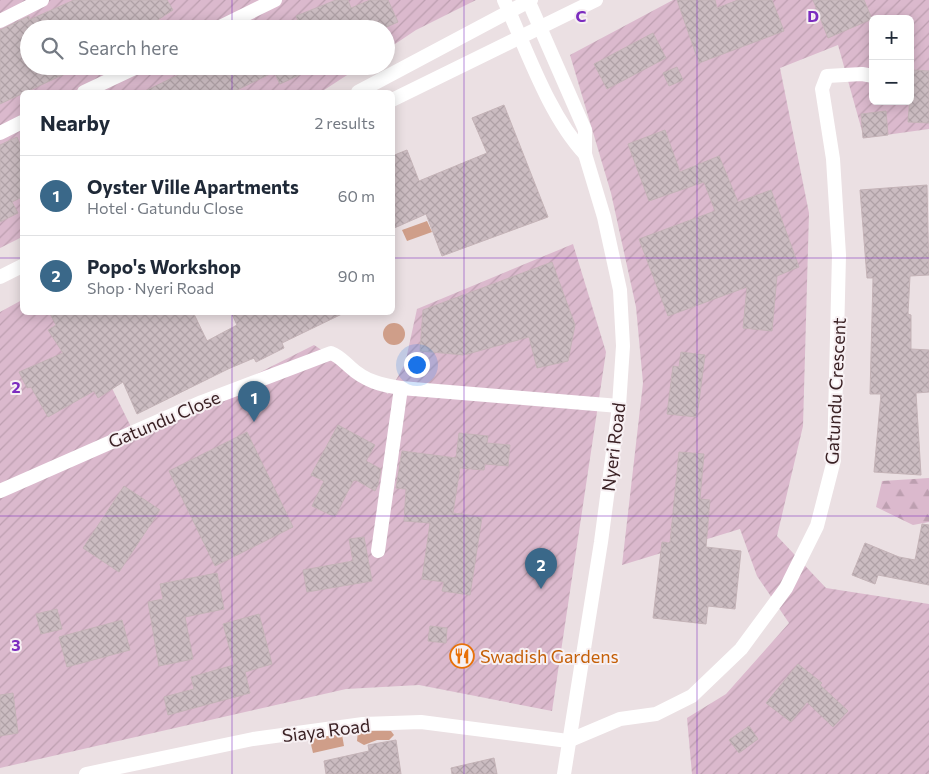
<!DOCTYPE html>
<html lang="en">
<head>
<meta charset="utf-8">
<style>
  body { margin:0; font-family:Commissioner,sans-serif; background:#f2f2f3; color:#1f2937 }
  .controls { position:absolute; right:15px; top:15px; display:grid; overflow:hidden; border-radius:8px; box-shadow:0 2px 12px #0003 }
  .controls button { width:45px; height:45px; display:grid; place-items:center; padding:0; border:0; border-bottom:1px solid #e0e1e3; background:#fff; color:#1f2937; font:25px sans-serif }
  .you { position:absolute; left:416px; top:364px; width:18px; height:18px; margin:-12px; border:4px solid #fff; border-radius:50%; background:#1a73e8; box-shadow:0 0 0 8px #1a73e833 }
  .badge { display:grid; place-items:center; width:32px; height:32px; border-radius:50%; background:#3a6889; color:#fff; font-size:16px; font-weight:700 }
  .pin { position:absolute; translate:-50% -41px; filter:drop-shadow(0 1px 2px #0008) }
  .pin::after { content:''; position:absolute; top:26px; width:18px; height:15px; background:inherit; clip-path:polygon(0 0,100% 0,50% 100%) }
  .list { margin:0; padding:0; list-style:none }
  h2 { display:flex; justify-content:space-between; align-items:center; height:65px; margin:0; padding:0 20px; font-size:21px }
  h2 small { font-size:16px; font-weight:400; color:#747a83 }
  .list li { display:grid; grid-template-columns:32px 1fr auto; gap:15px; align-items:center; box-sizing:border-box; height:80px; padding:0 20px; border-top:1px solid #e0e1e3 }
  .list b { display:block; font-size:19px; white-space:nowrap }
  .list p { margin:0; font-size:16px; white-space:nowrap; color:#747a83 }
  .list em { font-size:16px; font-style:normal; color:#747a83 }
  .icon { flex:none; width:28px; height:28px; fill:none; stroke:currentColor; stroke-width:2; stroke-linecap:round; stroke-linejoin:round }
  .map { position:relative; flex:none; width:929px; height:774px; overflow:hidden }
  .search { position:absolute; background:#fff; box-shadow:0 2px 12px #0003; left:20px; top:20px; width:375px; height:55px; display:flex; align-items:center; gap:12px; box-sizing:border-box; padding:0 18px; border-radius:28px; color:#747a83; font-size:19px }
  .panel { position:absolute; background:#fff; box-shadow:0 2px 12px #0003; left:20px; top:90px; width:375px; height:225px; border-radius:8px }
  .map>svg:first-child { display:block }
</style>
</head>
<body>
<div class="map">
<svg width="929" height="774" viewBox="0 0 929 774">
  <defs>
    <pattern id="forest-firs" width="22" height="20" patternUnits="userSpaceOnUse" patternTransform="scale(1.25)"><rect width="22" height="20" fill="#dbb9cd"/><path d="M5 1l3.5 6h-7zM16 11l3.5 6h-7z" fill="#bd9fb0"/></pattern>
    <pattern id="garden-furrows" width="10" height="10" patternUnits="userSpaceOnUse" patternTransform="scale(1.25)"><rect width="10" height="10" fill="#dbb9cd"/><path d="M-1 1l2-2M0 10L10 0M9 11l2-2" fill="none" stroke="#bd9fb0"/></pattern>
    <pattern id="building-cross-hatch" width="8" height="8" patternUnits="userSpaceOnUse" patternTransform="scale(1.25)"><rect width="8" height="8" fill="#cbbcc1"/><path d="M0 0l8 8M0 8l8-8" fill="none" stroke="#afa1a6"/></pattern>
  </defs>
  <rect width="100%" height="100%" fill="#ebe0e3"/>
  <polygon fill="url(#forest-firs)" points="929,478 929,522 913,525 876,507 882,481"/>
  <g fill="url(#garden-furrows)" fill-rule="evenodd">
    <polygon points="0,0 476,0 416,30 386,50 386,29 29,29 29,66 361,66 321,92 22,92 22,237 0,248"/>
    <path d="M 673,0 L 929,0 L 929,129 L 864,138 L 838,45 L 780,68 L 809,213 L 803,426 L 777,536 L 826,588 L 929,604 L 929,774 L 692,774 L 687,718 L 726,694 L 789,623 L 757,576 L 740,529 L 622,565 L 643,383 L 636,307 L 611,193 L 570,55 ZM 873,19 L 910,19 L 910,101 L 873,101 Z"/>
    <polygon points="573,244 606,352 552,711 419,685 346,689 0,768 0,312 22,300 22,312 75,313 135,435 314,345 388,394 405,364 417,309"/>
  </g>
  <g fill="#cf9e89">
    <polygon points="427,221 432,232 407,241 402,230"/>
    <circle cx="394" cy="334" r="11"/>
    <polygon points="341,729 344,746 313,753 309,736"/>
    <polygon points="358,730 391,731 394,735 389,740 377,740 364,745 357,741"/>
  </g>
  <g fill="url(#building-cross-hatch)" stroke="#c4b3b7">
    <polygon points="74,0 167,0 173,10 150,25 148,22 134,29 29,29 29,66 82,66 0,104 0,30 29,16 29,20"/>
    <polygon points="336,0 348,0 351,8 370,0 388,0 398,22 382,29 301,29 296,16"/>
    <polygon points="677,0 715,0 717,8 738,0 772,0 784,31 699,63"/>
    <polygon points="813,0 864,0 872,19 828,38"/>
    <polygon points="653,33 666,58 607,89 594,64"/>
    <polygon points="197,66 319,66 280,84 274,72 233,92 143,92"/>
    <polygon points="677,67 683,80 669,86 663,73"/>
    <polygon points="912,70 929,71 929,123 908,122"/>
    <polygon points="504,105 548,217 442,256 426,214 392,229 392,156 407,150 419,181 487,153 472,118"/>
    <polygon points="886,111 888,135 863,138 861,114"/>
    <polygon points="665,130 680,172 719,156 738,202 771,190 799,267 777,276 772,331 743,328 747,287 668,316 639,239 715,211 704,182 649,201 628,144"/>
    <polygon points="17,137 22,149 22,197 12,202 18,213 0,222 0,145"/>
    <polygon points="927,185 929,275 910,276 908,314 911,315 911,349 929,350 929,392 916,393 921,475 874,472 881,394 870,394 873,278 867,278 860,190"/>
    <polygon points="552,262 575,325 568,361 537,368 529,337 464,355 420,351 423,310"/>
    <polygon points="49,312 193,312 207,341 237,325 231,312 346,312 282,343 284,348 256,362 254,358 228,369 137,414 123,382 98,398 94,391 48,417 31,387 27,388 19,372 63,353 48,330 56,325"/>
    <polygon points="681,352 705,355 697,417 667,414 673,366 679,367"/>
    <polygon points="338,425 375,445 366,461 381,469 378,485 375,491 356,480 353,481 335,517 312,506 324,481 311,475"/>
    <polygon points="247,432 293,527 215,566 169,471"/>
    <polygon points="459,433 488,436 487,443 510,445 508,466 485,464 484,470 460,468 453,513 482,517 470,595 442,591 444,582 422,579 430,523 404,521 406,489 396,488 402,451 456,458"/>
    <polygon points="679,452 704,454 700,499 710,500 706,547 741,551 735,609 708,606 706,624 653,618 662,542 670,543"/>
    <polygon points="124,486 160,510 119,572 83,548"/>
    <polygon points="922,524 929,525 929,585 878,575 875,584 852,575 865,543 899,557 915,560"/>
    <polygon points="364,537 372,581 307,592 303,570 353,561 349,539"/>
    <polygon points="217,573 224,609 185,617 193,659 159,666 148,602 163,599 160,584"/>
    <polygon points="57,609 62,629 41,634 36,614"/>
    <polygon points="259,614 272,664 245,672 250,693 168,715 164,697 194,689 191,677 234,665 223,624"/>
    <polygon points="122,620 130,650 67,667 59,637"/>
    <polygon points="430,626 447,628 446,643 428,641"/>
    <polygon points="798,664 822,683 820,685 848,711 833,727 807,702 791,722 766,703"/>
    <polygon points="13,693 18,733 0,736 0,695"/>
    <polygon points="749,726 758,739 739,753 729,740"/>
    <polygon points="396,740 401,774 326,774 324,761 369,751 368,745"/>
    <polygon points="494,758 497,774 452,774 451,768"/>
  </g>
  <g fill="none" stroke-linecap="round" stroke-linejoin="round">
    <g stroke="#fff" stroke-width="14">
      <path d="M 504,0 C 526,48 549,116 585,154"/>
      <polyline points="528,0 585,130 585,154 604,217 620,290 623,346 619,406 601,542 564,774"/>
      <polyline points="0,21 42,0"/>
      <polyline points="216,29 275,0"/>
      <polyline points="84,92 139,66"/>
      <polyline points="0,133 22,122"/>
      <path d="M 0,491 L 202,402 L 331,353 C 339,356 343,361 350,367 C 365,381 381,385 401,388 L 619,406"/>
      <polyline points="378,551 401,388"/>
      <polyline points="86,774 253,739 363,724 421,722 568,741 620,719 656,714 692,696 741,649 786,588 817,526 834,460 839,255 833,159 822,89 827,76 862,74 873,76"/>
    </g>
    <g stroke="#fff" stroke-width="14">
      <polyline points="358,92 531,0"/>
      <polyline points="392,100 596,0"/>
      <polyline points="0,277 22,266"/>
    </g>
  </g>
  <path fill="none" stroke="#7b2cbf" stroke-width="1" stroke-opacity="0.55" d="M 232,0 L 232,29M 464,0 L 464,774M 697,0 L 697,774M 232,66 L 232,92M 0,258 L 22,258M 392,258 L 929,258M 232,312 L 232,774M 0,516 L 929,516"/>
  <defs>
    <g id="restaurant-ring" transform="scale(1.25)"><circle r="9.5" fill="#f7f0f3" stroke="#e8710a" stroke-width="1.5"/><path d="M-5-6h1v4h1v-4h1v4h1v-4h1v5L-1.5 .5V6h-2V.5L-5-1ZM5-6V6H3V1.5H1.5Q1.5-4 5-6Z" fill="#e8710a"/></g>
  </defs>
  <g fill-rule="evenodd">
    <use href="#restaurant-ring" x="462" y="656"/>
  </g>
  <g text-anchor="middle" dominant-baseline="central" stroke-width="4" stroke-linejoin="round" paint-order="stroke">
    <g font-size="18" fill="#3a2124" stroke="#f7f0f3">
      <text transform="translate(835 391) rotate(-87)">Gatundu Crescent</text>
      <text transform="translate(164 419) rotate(-23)">Gatundu Close</text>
      <text transform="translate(613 447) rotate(-83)">Nyeri Road</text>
      <text transform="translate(326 730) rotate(-7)">Siaya Road</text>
    </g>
    <g font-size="18" fill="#c56008" stroke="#f7f0f3" text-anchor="start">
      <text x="480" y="656">Swadish Gardens</text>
    </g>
  </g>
  <g font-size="16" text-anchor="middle" font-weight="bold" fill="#7b2cbf" stroke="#f7f0f3" stroke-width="4" stroke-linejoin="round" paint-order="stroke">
    <text x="581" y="22">C</text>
    <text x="813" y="22">D</text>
    <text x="16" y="393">2</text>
    <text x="16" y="651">3</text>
  </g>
</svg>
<div class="controls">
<button>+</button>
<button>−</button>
</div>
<div class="you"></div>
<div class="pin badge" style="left:254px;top:422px">1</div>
<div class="pin badge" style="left:541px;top:589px">2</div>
<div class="search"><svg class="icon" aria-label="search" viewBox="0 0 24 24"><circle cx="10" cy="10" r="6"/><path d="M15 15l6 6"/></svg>Search here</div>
<section class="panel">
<h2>Nearby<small>2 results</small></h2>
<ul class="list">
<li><span class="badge">1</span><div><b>Oyster Ville Apartments</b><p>Hotel · Gatundu Close</p></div><em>60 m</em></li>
<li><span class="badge">2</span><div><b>Popo's Workshop</b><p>Shop · Nyeri Road</p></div><em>90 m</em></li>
</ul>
</section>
</div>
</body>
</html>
